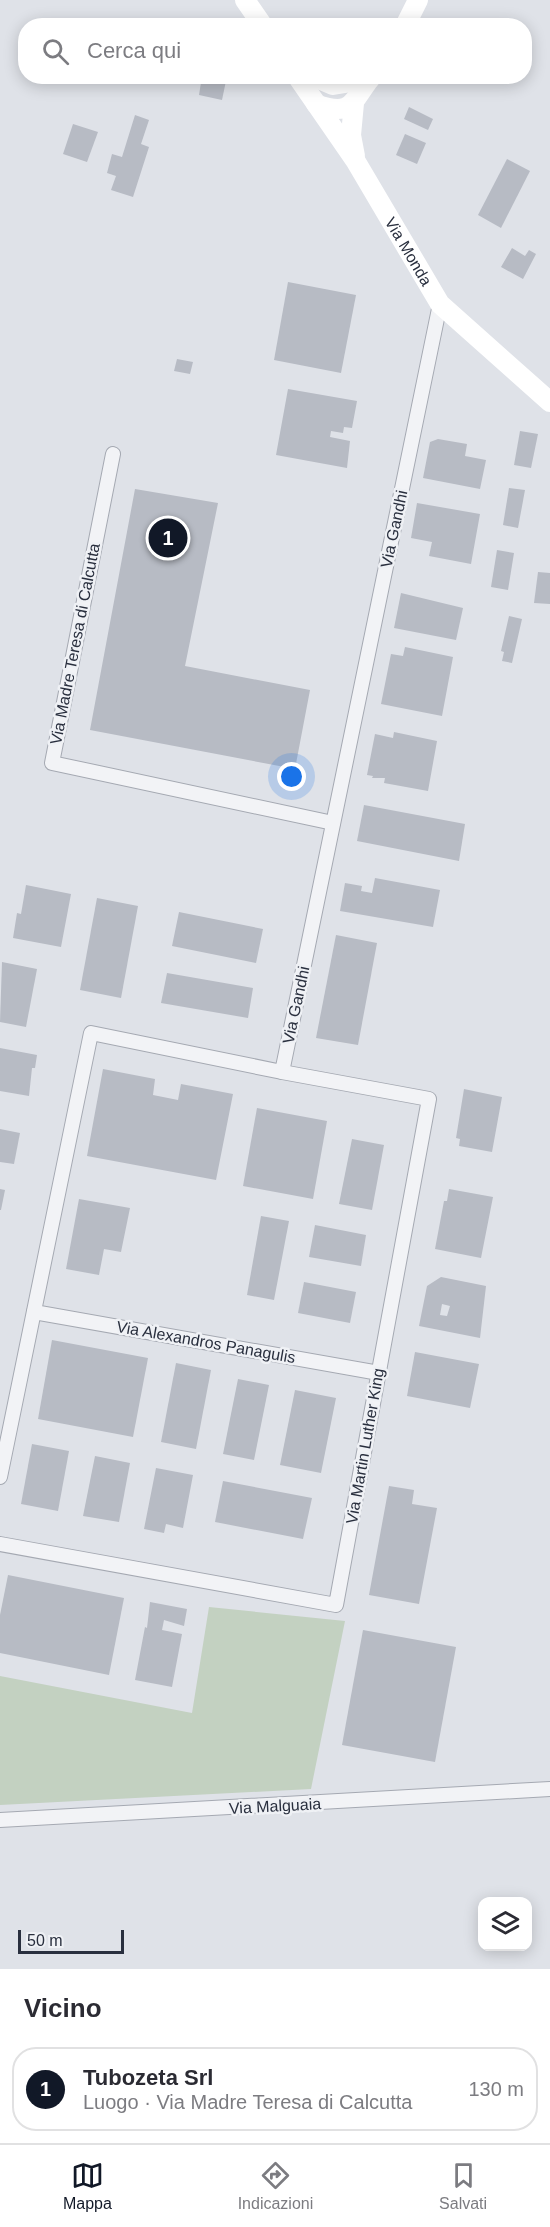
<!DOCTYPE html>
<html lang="it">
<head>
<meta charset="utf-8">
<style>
  body { margin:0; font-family:Arial,sans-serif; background:#f7f7f7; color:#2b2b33 }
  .controls { position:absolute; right:18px; bottom:18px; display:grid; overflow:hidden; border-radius:12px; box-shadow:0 3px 15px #0003 }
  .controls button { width:54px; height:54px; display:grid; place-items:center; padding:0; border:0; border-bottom:2px solid #e1e1e2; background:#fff; color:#2b2b33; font:30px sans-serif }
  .scale { position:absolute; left:18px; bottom:15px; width:106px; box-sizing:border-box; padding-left:6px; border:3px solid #292f3e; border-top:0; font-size:16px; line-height:21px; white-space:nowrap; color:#292f3e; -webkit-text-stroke:4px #eff1f5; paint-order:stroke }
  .you { position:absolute; left:292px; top:777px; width:21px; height:21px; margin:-15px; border:4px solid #fff; border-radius:50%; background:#1a73e8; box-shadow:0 0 0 9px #1a73e833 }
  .badge { display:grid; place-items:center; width:39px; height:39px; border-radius:50%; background:#111827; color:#fff; font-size:20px; font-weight:700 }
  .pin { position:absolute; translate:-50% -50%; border:3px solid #fff; box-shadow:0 2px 6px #0006 }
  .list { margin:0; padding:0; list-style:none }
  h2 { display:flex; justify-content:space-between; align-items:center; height:78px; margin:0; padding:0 24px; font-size:26px }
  h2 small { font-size:20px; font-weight:400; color:#7c7c81 }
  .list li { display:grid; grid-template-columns:39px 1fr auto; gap:18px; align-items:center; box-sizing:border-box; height:84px; margin:0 12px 12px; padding:0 12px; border:2px solid #e1e1e2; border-radius:24px }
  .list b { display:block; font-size:22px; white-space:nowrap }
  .list p { margin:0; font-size:20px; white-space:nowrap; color:#7c7c81 }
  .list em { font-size:20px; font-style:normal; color:#7c7c81 }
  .icon { flex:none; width:33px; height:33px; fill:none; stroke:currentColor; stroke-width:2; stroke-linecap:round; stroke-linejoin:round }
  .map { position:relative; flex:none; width:550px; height:1969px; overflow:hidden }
  .search { position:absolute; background:#fff; box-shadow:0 3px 15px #0003; left:18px; right:18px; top:18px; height:66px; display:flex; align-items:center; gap:15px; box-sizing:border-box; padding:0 21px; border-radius:24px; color:#7c7c81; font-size:22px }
  .sheet { height:174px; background:#fff }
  nav { display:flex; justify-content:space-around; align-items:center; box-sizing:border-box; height:84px; border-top:2px solid #e1e1e2; background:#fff; font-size:16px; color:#7c7c81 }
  nav a { display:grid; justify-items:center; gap:3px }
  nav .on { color:#111827 }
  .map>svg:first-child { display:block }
</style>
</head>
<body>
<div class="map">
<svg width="550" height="1969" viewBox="0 0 550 1969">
  <rect width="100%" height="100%" fill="#dfe2e8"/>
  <polygon fill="#c3d1c1" points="209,1607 345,1621 311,1789 0,1805 0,1676 192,1713"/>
  <g fill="#b7bbc4" fill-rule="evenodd">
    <polygon points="202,76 227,76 222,100 199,95"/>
    <polygon points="409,107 433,119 428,130 404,119"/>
    <polygon points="135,115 149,120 141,144 149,147 133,197 111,190 116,176 107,173 112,154 122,157"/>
    <polygon points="73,124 98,132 87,162 63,154"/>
    <polygon points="405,134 426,143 417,164 396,155"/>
    <polygon points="507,159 530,171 501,228 478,215"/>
    <polygon points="512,248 525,256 529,250 536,254 523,279 501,267"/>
    <polygon points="288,282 356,295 341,373 274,360"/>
    <polygon points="177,359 193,362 190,374 174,371"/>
    <polygon points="288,389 357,401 352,428 344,427 343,433 331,431 330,437 350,441 347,468 276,455"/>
    <polygon points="520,431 538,434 531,468 514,465"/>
    <polygon points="438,439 467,444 465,456 486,460 480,489 423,478 430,442"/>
    <polygon points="509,488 525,490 518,528 503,525"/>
    <polygon points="135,489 218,503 185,666 310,690 295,769 90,730"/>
    <polygon points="417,503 480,514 471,564 429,556 432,542 411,538"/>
    <polygon points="497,550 514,553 508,590 491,587"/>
    <polygon points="538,572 550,573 550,604 534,603"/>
    <polygon points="401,593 463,608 456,640 394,628"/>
    <polygon points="509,616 522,619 512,663 502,661 504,652 501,651"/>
    <polygon points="405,647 453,657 442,716 381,704 391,654 403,656"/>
    <polygon points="394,732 437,741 428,791 384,783 385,778 372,778 373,776 367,775 375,734 393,738"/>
    <polygon points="364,805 465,824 459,861 357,841"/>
    <polygon points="375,878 440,890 433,927 340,911 345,883 362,886 361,891 372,893"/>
    <polygon points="26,885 71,894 61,947 13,938 17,913 21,914"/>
    <polygon points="97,898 138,906 121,998 80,990"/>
    <polygon points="179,912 263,929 256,963 172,946"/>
    <polygon points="336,935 377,943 358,1045 316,1038"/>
    <polygon points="2,962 37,969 26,1027 0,1022"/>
    <polygon points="167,973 253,988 248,1018 161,1003"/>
    <polygon points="0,1048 37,1055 35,1068 32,1068 29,1096 0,1091"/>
    <polygon points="103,1069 155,1079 153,1095 178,1100 181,1084 233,1094 216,1180 87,1156"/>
    <polygon points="464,1089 502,1097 492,1152 459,1146 460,1139 456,1138"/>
    <polygon points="257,1108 327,1121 313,1199 243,1186"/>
    <polygon points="0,1129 20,1133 14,1164 0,1162"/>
    <polygon points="352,1139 384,1145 372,1210 339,1204"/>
    <polygon points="0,1189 5,1190 1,1210 0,1210"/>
    <polygon points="449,1189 493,1197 481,1258 435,1249 444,1201 447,1201"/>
    <polygon points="79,1199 130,1208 121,1252 104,1249 99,1275 66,1269"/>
    <polygon points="261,1216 289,1221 274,1300 247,1295"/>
    <polygon points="315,1225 366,1235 361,1266 309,1257"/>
    <path d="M 441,1277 L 486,1286 L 480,1338 L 419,1326 L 427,1286 ZM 442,1304 L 450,1306 L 447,1316 L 440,1315 Z"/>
    <polygon points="304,1282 356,1292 350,1323 298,1313"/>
    <polygon points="52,1340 148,1358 133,1437 38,1419"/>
    <polygon points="415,1352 479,1364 470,1408 407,1396"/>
    <polygon points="176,1363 211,1370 196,1449 161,1442"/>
    <polygon points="238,1379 269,1385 254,1460 223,1454"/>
    <polygon points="295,1390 336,1398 321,1473 280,1465"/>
    <polygon points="32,1444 69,1451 58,1511 21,1504"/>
    <polygon points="95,1456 130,1463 119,1522 83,1516"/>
    <polygon points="156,1468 193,1475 183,1528 166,1524 164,1533 144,1529"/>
    <polygon points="223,1481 312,1498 303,1539 215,1522"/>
    <polygon points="389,1486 414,1490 412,1504 437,1508 419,1604 369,1595"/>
    <polygon points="8,1575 124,1598 109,1675 0,1653 0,1615"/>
    <polygon points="150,1602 187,1609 184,1626 164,1620 162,1630 182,1634 172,1687 135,1680 145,1627 147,1628"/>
    <polygon points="363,1630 456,1647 435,1762 342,1745"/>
  </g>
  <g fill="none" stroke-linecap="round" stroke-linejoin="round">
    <g stroke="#a5a9b2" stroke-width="16">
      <g id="street">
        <polyline points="113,454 52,763 333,823"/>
        <polyline points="34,1312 379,1373"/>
        <polyline points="0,1477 91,1033 282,1072 440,304"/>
        <polyline points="0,1544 336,1605 429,1099 282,1072"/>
        <polyline points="0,1820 550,1789"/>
      </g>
    </g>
    <use href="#street" stroke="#f2f3f6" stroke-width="14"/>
    <g stroke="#fff" stroke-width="20">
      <polyline points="245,0 263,26"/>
      <polyline points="405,26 418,0"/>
      <path id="s1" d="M 297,76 L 355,160 L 440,304 L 550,402"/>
      <polyline points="312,76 333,85 370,79"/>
      <polyline points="354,103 351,135 355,156"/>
      <path d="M 316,104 C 353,118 352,101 372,76"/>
    </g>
  </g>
  <g text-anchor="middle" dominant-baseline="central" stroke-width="5" stroke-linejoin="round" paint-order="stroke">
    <g font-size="16" fill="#292f3e" stroke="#eff1f5">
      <text stroke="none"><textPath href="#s1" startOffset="208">Via Monda</textPath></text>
      <text transform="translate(394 529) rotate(-78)">Via Gandhi</text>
      <text transform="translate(75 644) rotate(-79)">Via Madre Teresa di Calcutta</text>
      <text transform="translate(296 1005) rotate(-78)">Via Gandhi</text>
      <text transform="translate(206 1342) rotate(10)">Via Alexandros Panagulis</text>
      <text transform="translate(365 1446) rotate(-80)">Via Martin Luther King</text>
      <text transform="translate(275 1806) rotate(-3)">Via Malguaia</text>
    </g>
  </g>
</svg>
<div class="controls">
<button><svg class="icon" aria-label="layers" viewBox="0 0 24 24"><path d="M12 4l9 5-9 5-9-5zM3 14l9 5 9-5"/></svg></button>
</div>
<div class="scale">50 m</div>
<div class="you"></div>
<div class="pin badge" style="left:168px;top:538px">1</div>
<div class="search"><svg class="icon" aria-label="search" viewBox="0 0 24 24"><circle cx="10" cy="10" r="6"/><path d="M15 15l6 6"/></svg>Cerca qui</div>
</div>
<section class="sheet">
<h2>Vicino<small></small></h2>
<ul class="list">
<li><span class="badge">1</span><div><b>Tubozeta Srl</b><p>Luogo · Via Madre Teresa di Calcutta</p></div><em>130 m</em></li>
</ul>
</section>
<nav>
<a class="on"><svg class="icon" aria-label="map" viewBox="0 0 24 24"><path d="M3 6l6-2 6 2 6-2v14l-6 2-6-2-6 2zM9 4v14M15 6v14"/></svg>Mappa</a>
<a><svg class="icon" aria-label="directions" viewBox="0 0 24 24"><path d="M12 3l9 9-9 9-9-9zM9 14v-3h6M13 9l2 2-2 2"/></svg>Indicazioni</a>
<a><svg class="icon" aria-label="saved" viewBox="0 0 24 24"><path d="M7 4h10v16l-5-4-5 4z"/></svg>Salvati</a>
</nav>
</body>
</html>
